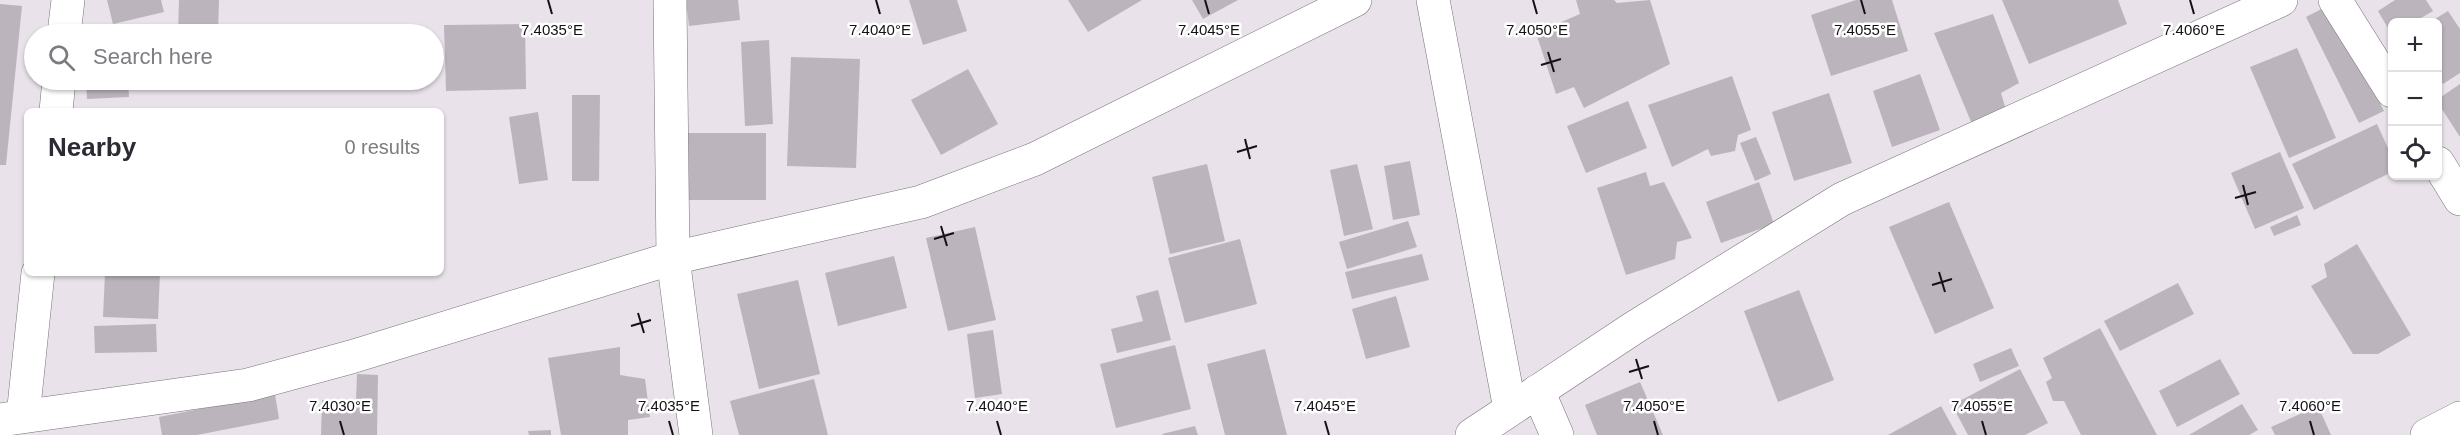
<!DOCTYPE html>
<html lang="en">
<head>
<meta charset="utf-8">
<style>
  body { margin:0; font-family:Arial,sans-serif; background:#f7f7f7; color:#2b2b33 }
  .controls { position:absolute; right:18px; top:18px; display:grid; overflow:hidden; border-radius:9px; box-shadow:0 2px 4px #0004 }
  .controls button { width:54px; height:54px; display:grid; place-items:center; padding:0; border:0; border-bottom:2px solid #e1e1e2; background:#fff; color:#2b2b33; font:30px sans-serif }
  .list { margin:0; padding:0; list-style:none }
  h2 { display:flex; justify-content:space-between; align-items:center; height:78px; margin:0; padding:0 24px; font-size:26px }
  h2 small { font-size:20px; font-weight:400; color:#7c7c81 }
  .icon { flex:none; width:33px; height:33px; fill:none; stroke:currentColor; stroke-width:2; stroke-linecap:round; stroke-linejoin:round }
  .map { position:relative; flex:none; width:2460px; height:435px; overflow:hidden }
  .search { position:absolute; background:#fff; box-shadow:0 2px 4px #0004; left:24px; top:24px; width:420px; height:66px; display:flex; align-items:center; gap:15px; box-sizing:border-box; padding:0 21px; border-radius:33px; color:#7c7c81; font-size:22px }
  .panel { position:absolute; background:#fff; box-shadow:0 2px 4px #0004; left:24px; top:108px; width:420px; height:168px; border-radius:9px }
  .map>svg:first-child { display:block }
</style>
</head>
<body>
<div class="map">
<svg width="2460" height="435" viewBox="0 0 2460 435">
  <rect width="100%" height="100%" fill="#e9e2ea"/>
  <g fill="#bbb4bc">
    <polygon points="107,0 161,0 164,12 113,24"/>
    <polygon points="179,0 219,0 218,34 178,34"/>
    <polygon points="686,0 738,0 740,20 689,26"/>
    <polygon points="909,0 957,0 967,31 923,45"/>
    <polygon points="1068,0 1142,0 1088,32"/>
    <polygon points="1192,0 1238,0 1203,19"/>
    <polygon points="1576,0 1614,0 1617,3 1650,0 1670,64 1584,108 1574,87 1556,94 1536,33 1580,14"/>
    <polygon points="1856,0 1892,0 1908,51 1831,76 1811,15"/>
    <polygon points="2002,0 2118,0 2127,24 2029,64"/>
    <polygon points="2395,0 2426,0 2433,11 2414,22 2392,22 2392,35 2378,11"/>
    <polygon points="0,4 22,6 6,165 0,165"/>
    <polygon points="2331,4 2384,111 2359,123 2306,17"/>
    <polygon points="2448,11 2460,29 2460,73 2443,84 2438,76 2438,22 2430,22"/>
    <polygon points="1993,14 2019,83 2001,93 2006,110 1972,124 1934,33"/>
    <polygon points="525,24 526,89 446,91 444,25"/>
    <polygon points="769,40 773,124 745,126 741,42"/>
    <polygon points="2297,48 2336,138 2289,158 2250,67"/>
    <polygon points="791,57 860,59 856,168 787,166"/>
    <polygon points="968,69 998,124 941,155 911,100"/>
    <polygon points="1920,74 1940,130 1892,147 1873,91"/>
    <polygon points="1732,76 1751,130 1738,135 1735,151 1711,156 1708,149 1672,167 1648,105"/>
    <polygon points="86,80 128,80 129,97 87,99"/>
    <polygon points="2460,84 2460,137 2438,103 2438,99"/>
    <polygon points="1829,93 1852,163 1794,181 1772,112"/>
    <polygon points="572,95 600,95 599,181 572,181"/>
    <polygon points="1628,101 1647,148 1586,173 1567,126"/>
    <polygon points="538,112 548,180 519,184 509,117"/>
    <polygon points="2377,124 2392,157 2392,172 2314,210 2292,164"/>
    <rect x="683" y="133" width="83" height="67"/>
    <polygon points="1756,137 1771,174 1755,181 1740,143"/>
    <polygon points="2280,152 2304,208 2255,229 2231,173"/>
    <polygon points="1410,161 1420,215 1393,220 1384,166"/>
    <polygon points="1207,164 1225,241 1170,254 1152,177"/>
    <polygon points="1357,164 1373,229 1344,236 1330,170"/>
    <polygon points="1646,172 1650,186 1664,182 1692,238 1677,242 1675,259 1626,275 1597,188"/>
    <polygon points="1759,182 1774,224 1721,243 1706,202"/>
    <polygon points="1949,202 1994,308 1935,334 1889,227"/>
    <polygon points="2297,215 2301,225 2274,236 2270,227"/>
    <polygon points="1408,221 1417,247 1347,269 1339,242"/>
    <polygon points="975,227 996,320 948,331 926,238"/>
    <polygon points="1240,239 1257,304 1185,323 1168,258"/>
    <polygon points="2357,244 2411,335 2378,354 2353,354 2311,286 2327,277 2324,264"/>
    <polygon points="1422,254 1429,280 1352,299 1345,272"/>
    <polygon points="894,256 907,308 838,326 825,273"/>
    <polygon points="105,273 160,273 158,319 103,317"/>
    <polygon points="798,280 820,374 759,389 737,294"/>
    <polygon points="2178,283 2194,314 2120,351 2104,321"/>
    <polygon points="1158,290 1171,340 1117,353 1111,329 1143,321 1136,296"/>
    <polygon points="1799,290 1834,380 1778,402 1744,311"/>
    <polygon points="1396,296 1410,347 1366,359 1352,309"/>
    <polygon points="156,324 157,352 95,353 94,326"/>
    <polygon points="2100,328 2157,435 2081,435 2064,401 2053,401 2046,382 2052,378 2043,358"/>
    <polygon points="993,330 1002,394 975,398 967,334"/>
    <polygon points="1175,345 1191,409 1116,428 1100,364"/>
    <polygon points="620,347 620,375 645,379 650,417 628,420 628,435 561,435 548,358"/>
    <polygon points="2011,348 2019,366 1980,382 1973,364"/>
    <polygon points="1265,349 1287,435 1225,435 1207,364"/>
    <polygon points="2220,359 2240,394 2177,427 2159,391"/>
    <polygon points="2020,369 2048,423 2025,435 1968,435 1952,405"/>
    <polygon points="357,374 378,375 377,435 321,435 322,400 356,401"/>
    <polygon points="814,379 828,435 739,435 730,401"/>
    <polygon points="1640,382 1663,435 1597,435 1585,405"/>
    <polygon points="275,394 279,419 197,435 162,435 159,417"/>
    <polygon points="2242,404 2258,430 2249,435 2189,435"/>
    <polygon points="1941,406 1957,435 1888,435"/>
    <polygon points="2318,406 2331,435 2275,435 2271,427"/>
    <polygon points="1195,426 1198,435 1163,435 1162,434"/>
    <polygon points="551,430 551,435 529,435 528,431"/>
  </g>
  <g fill="none" stroke-linecap="round" stroke-linejoin="round">
    <g stroke="#787279" stroke-width="34">
      <g id="minor">
        <polyline points="670,0 673,258 696,435"/>
        <polyline points="1433,0 1510,409"/>
        <polyline points="2335,0 2392,91"/>
        <polyline points="64,34 68,0"/>
        <polyline points="56,111 59,80"/>
        <polyline points="2438,163 2460,199"/>
        <polyline points="1538,391 1557,435"/>
        <polyline points="23,416 38,273"/>
        <polyline points="0,420 248,385 351,357 673,258 921,202 1035,159 1355,0"/>
        <polyline points="1472,435 1635,327 1842,199 2281,0"/>
        <polyline points="2427,435 2460,418"/>
      </g>
    </g>
    <use href="#minor" stroke="#fff" stroke-width="33"/>
  </g>
  <path fill="none" stroke="#131114" stroke-width="2" d="M 548,0 L 552,14M 876,0 L 880,14M 1205,0 L 1209,14M 1533,0 L 1537,14M 1861,0 L 1865,14M 2190,0 L 2194,14M 1548,52 L 1554,72M 1541,65 L 1561,59M 1245,139 L 1250,159M 1237,152 L 1257,146M 2243,185 L 2248,205M 2235,198 L 2256,192M 941,226 L 947,246M 934,239 L 954,233M 1939,272 L 1945,292M 1932,285 L 1952,279M 638,313 L 644,333M 631,326 L 651,320M 1636,359 L 1642,379M 1629,372 L 1649,366M 340,421 L 344,435M 669,421 L 673,435M 997,421 L 1001,435M 1325,421 L 1329,435M 1654,421 L 1658,435M 1982,421 L 1986,435M 2310,421 L 2314,435"/>
  <g font-size="15" text-anchor="middle" fill="#131114" stroke="#fff" stroke-width="5" stroke-linejoin="round" paint-order="stroke">
    <text x="552" y="35">7.4035°E</text>
    <text x="880" y="35">7.4040°E</text>
    <text x="1209" y="35">7.4045°E</text>
    <text x="1537" y="35">7.4050°E</text>
    <text x="1865" y="35">7.4055°E</text>
    <text x="2194" y="35">7.4060°E</text>
    <text x="340" y="411">7.4030°E</text>
    <text x="669" y="411">7.4035°E</text>
    <text x="997" y="411">7.4040°E</text>
    <text x="1325" y="411">7.4045°E</text>
    <text x="1654" y="411">7.4050°E</text>
    <text x="1982" y="411">7.4055°E</text>
    <text x="2310" y="411">7.4060°E</text>
  </g>
</svg>
<div class="controls">
<button>+</button>
<button>−</button>
<button><svg class="icon" aria-label="locate" viewBox="0 0 24 24"><circle cx="12" cy="12" r="6"/><path d="M12 2v4M12 18v4M2 12h4M18 12h4"/></svg></button>
</div>
<div class="search"><svg class="icon" aria-label="search" viewBox="0 0 24 24"><circle cx="10" cy="10" r="6"/><path d="M15 15l6 6"/></svg>Search here</div>
<section class="panel">
<h2>Nearby<small>0 results</small></h2>
<ul class="list">
</ul>
</section>
</div>
</body>
</html>
